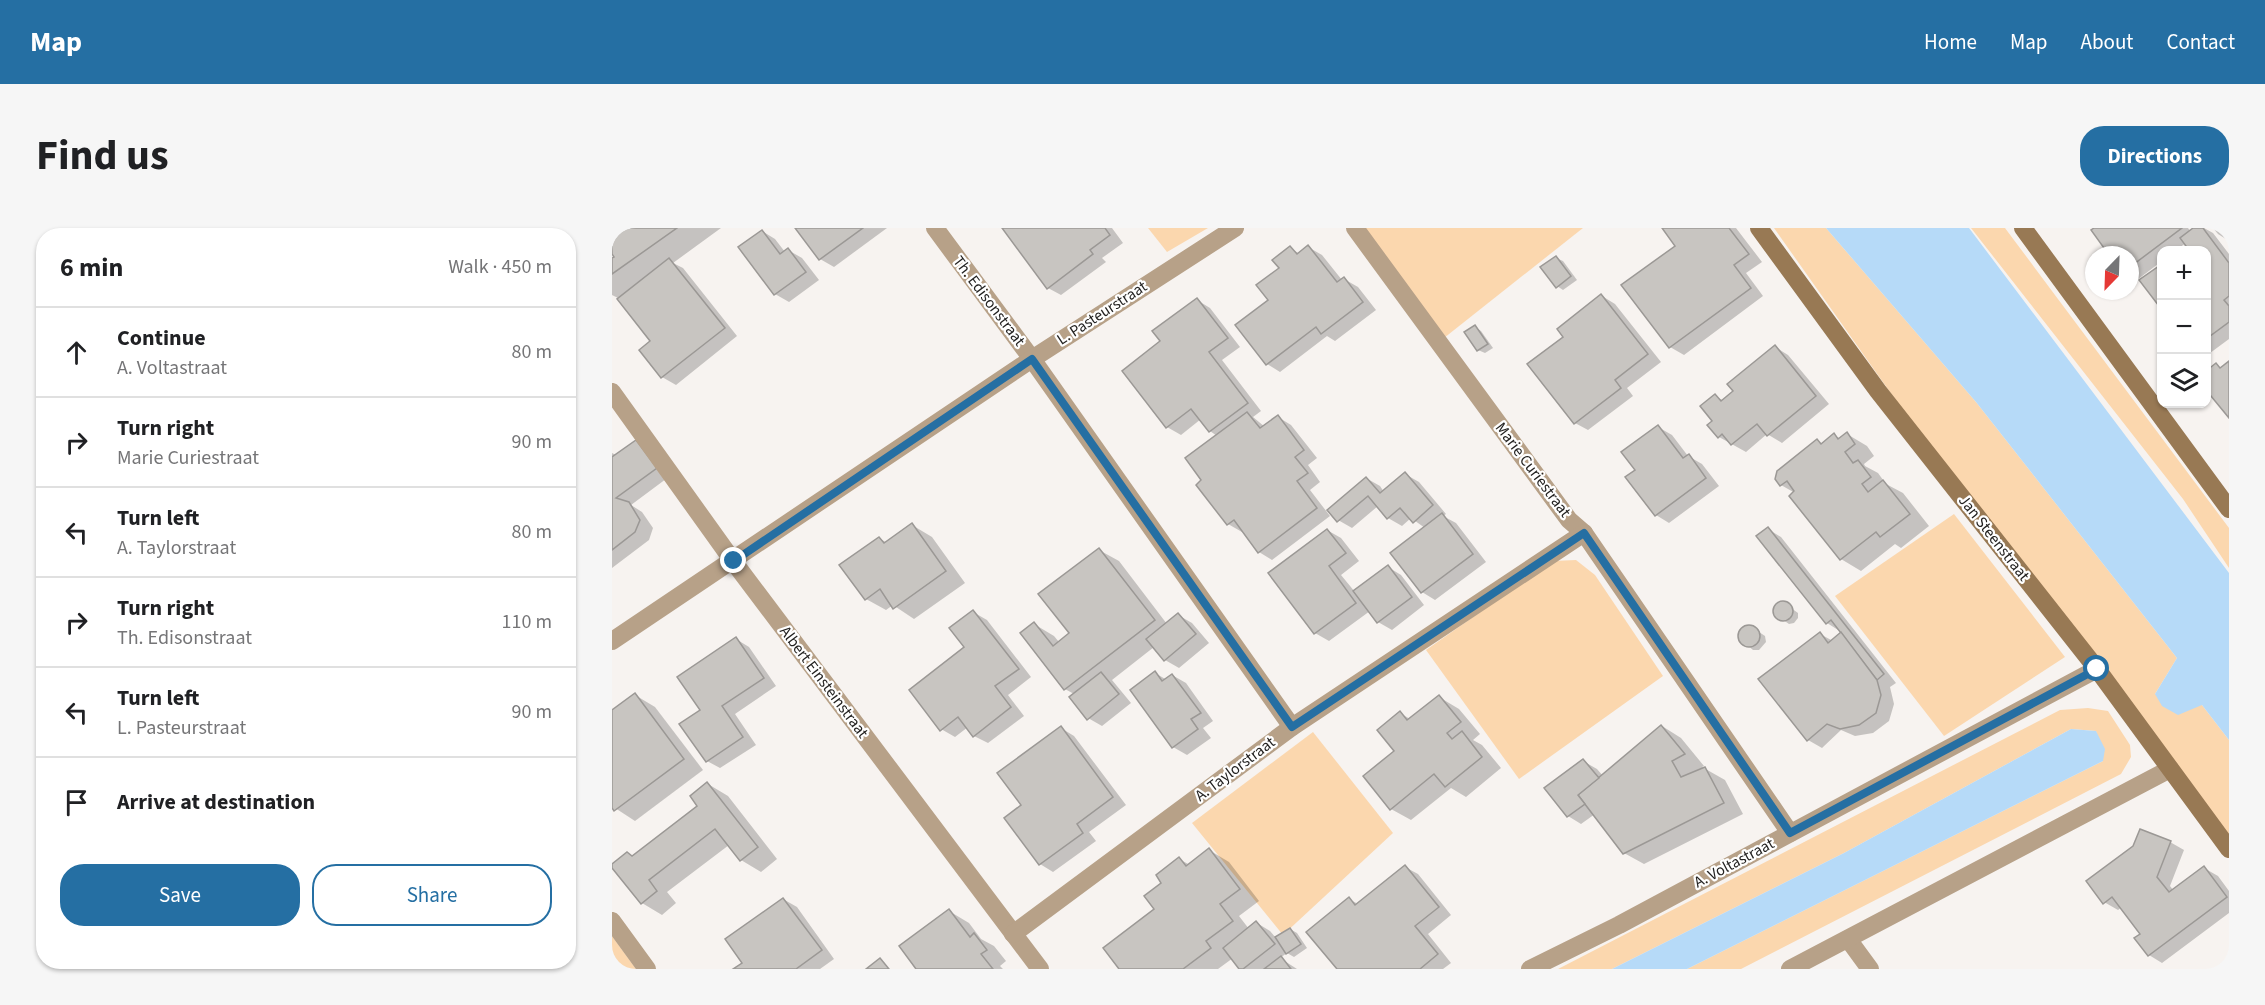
<!DOCTYPE html>
<html lang="en">
<head>
<meta charset="utf-8">
<style>
  body { margin:0; font-family:"Source Sans 3",sans-serif; background:#f6f6f6; color:#202124 }
  .controls { position:absolute; right:18px; top:18px; display:grid; overflow:hidden; border-radius:12px; box-shadow:0 2px 4px #0004 }
  .controls button { width:54px; height:54px; display:grid; place-items:center; padding:0; border:0; border-bottom:2px solid #e0e0e0; background:#fff; color:#202124; font:30px sans-serif }
  .compass { position:absolute; left:1473px; top:18px; width:54px; height:54px; border-radius:50%; background:#fff; box-shadow:0 2px 4px #0004; rotate:203deg }
  .stop { position:absolute; width:18px; height:18px; margin:-14px; border:4px solid #256fa3; border-radius:50%; background:#fff }
  .stop.end { background:#256fa3; border-color:#fff; box-shadow:0 2px 6px #0008 }
  .list { margin:0; padding:0; list-style:none }
  h2 { display:flex; justify-content:space-between; align-items:center; height:78px; margin:0; padding:0 24px; font-size:26px }
  h2 small { font-size:20px; font-weight:400; color:#757577 }
  .list li { display:grid; grid-template-columns:39px 1fr auto; gap:18px; align-items:center; box-sizing:border-box; height:90px; padding:0 24px; border-top:2px solid #e0e0e0 }
  .list b { display:block; font-size:22px; white-space:nowrap }
  .list p { margin:0; font-size:20px; white-space:nowrap; color:#757577 }
  .list em { font-size:20px; font-style:normal; color:#757577 }
  .actions { display:flex; gap:12px; padding:18px 24px }
  .actions a { flex:1; padding:14px 0; border:2px solid #256fa3; border-radius:24px; text-align:center; font-size:21px; color:#256fa3 }
  .actions .main { background:#256fa3; color:#fff }
  .icon { flex:none; width:33px; height:33px; fill:none; stroke:currentColor; stroke-width:2; stroke-linecap:round; stroke-linejoin:round }
  .map { position:relative; flex:none; width:1617px; height:741px; overflow:hidden; border-radius:24px }
  header { display:flex; align-items:center; gap:36px; box-sizing:border-box; height:84px; padding:0 30px; background:#256fa3; color:#fff }
  header strong { font-size:28px }
  nav { display:flex; gap:33px; margin-inline-start:auto; font-size:21px }
  .intro { display:flex; align-items:center; justify-content:space-between; box-sizing:border-box; height:144px; padding:0 36px }
  h1 { margin:0; font-size:42px }
  .button { padding:15px 27px; border-radius:24px; background:#256fa3; color:#fff; font-size:21px; font-weight:700 }
  main { display:flex; gap:36px; padding:0 36px }
  aside { flex:1; background:#fff; border-radius:24px; box-shadow:0 2px 4px #0004 }
  .map>svg:first-child { display:block }
</style>
</head>
<body>
<header>
<strong>Map</strong>
<nav><a>Home</a><a>Map</a><a>About</a><a>Contact</a></nav>
</header>
<div class="intro"><h1>Find us</h1><a class="button">Directions</a></div>
<main>
<aside>
<h2>6 min<small>Walk · 450 m</small></h2>
<ul class="list">
<li><svg class="icon" aria-label="ahead" viewBox="0 0 24 24"><path d="M12 20V5M6 11l6-6 6 6"/></svg><div><b>Continue</b><p>A. Voltastraat</p></div><em>80 m</em></li>
<li><svg class="icon" aria-label="right" viewBox="0 0 24 24"><path d="M7 20v-9h11M14 6l5 5-5 5"/></svg><div><b>Turn right</b><p>Marie Curiestraat</p></div><em>90 m</em></li>
<li><svg class="icon" aria-label="left" viewBox="0 0 24 24"><path d="M17 20v-9H6M10 6l-5 5 5 5"/></svg><div><b>Turn left</b><p>A. Taylorstraat</p></div><em>80 m</em></li>
<li><svg class="icon" aria-label="right" viewBox="0 0 24 24"><path d="M7 20v-9h11M14 6l5 5-5 5"/></svg><div><b>Turn right</b><p>Th. Edisonstraat</p></div><em>110 m</em></li>
<li><svg class="icon" aria-label="left" viewBox="0 0 24 24"><path d="M17 20v-9H6M10 6l-5 5 5 5"/></svg><div><b>Turn left</b><p>L. Pasteurstraat</p></div><em>90 m</em></li>
<li><svg class="icon" aria-label="arrive" viewBox="0 0 24 24"><path d="M6 21V4h12l-3 4 3 4H6"/></svg><div><b>Arrive at destination</b></div></li>
</ul>
<div class="actions"><a class="main">Save</a><a>Share</a></div>
</aside>
<div class="map">
<svg width="1617" height="741" viewBox="0 0 1617 741">
  <rect width="100%" height="100%" fill="#f7f3f0"/>
  <g fill="#fbd7ae">
    <polygon points="536,0 596,0 555,24"/>
    <polygon points="750,0 971,0 832,110"/>
    <polygon points="1162,0 1214,0 1364,174 1565,430 1543,466 1590,477 1617,512 1617,608 1285,174"/>
    <polygon points="1359,0 1393,0 1617,300 1617,340 1571,271"/>
    <polygon points="1342,286 1453,429 1332,508 1223,368"/>
    <polygon points="964,332 983,347 1051,448 907,551 814,422 941,333"/>
    <polygon points="1476,480 1496,483 1518,517 1519,529 1509,546 1129,741 1075,741 1491,533 1484,503 1459,501 1232,625 1000,741 946,741 1448,482"/>
    <polygon points="701,504 781,605 671,707 580,595"/>
    <polygon points="0,708 24,741 0,741"/>
  </g>
  <g fill="#b6daf8">
    <polygon points="1214,0 1357,0 1617,345 1617,512 1590,477 1566,487 1550,478 1543,466 1565,430 1364,174"/>
    <polygon points="1459,501 1484,503 1493,521 1491,533 1075,741 1000,741 1232,625"/>
  </g>
  <g fill="#0003">
    <polygon points="0,0 109,0 61,35 71,40 125,108 64,157 50,149 40,114 8,71 0,67 0,32 4,29 0,24"/>
    <polygon points="185,0 275,0 222,39 208,31"/>
    <polygon points="391,0 500,0 511,15 490,30 494,34 449,67 436,60"/>
    <polygon points="1052,0 1124,0 1150,34 1134,45 1151,68 1072,127 1058,119 1065,18"/>
    <polygon points="1484,0 1576,0 1579,4 1584,0 1592,0 1601,5 1617,26 1617,111 1594,128 1594,22 1570,22 1576,18 1574,15 1564,22 1550,22 1550,33 1525,52 1518,48 1518,27 1499,27"/>
    <polygon points="1601,0 1617,0 1617,13 1606,6"/>
    <polygon points="150,3 163,11 173,24 176,22 190,30 207,52 177,74 163,66"/>
    <polygon points="696,19 710,27 730,52 732,51 746,59 764,82 723,113 715,108 668,144 655,136 658,72 669,40 678,20 688,26"/>
    <polygon points="944,30 951,33 965,52 951,62 945,58"/>
    <polygon points="990,68 1003,76 1049,134 1015,160 1021,168 976,202 963,195 953,109"/>
    <polygon points="585,72 598,80 628,119 610,132 649,183 641,189 653,199 666,189 679,197 705,230 696,237 708,254 698,262 718,288 660,332 647,324 631,303 630,304 616,296 592,253 605,208 598,203 589,191 569,207 555,199 550,114"/>
    <polygon points="863,99 869,103 881,120 873,125 866,122"/>
    <polygon points="1163,119 1176,127 1217,176 1170,215 1155,206 1134,224 1107,209 1098,197 1102,193 1103,168 1112,173"/>
    <polygon points="1046,199 1060,207 1076,228 1090,236 1107,258 1057,295 1044,287 1025,242"/>
    <polygon points="1235,206 1255,218 1262,228 1252,236 1253,238 1266,245 1274,256 1291,265 1317,298 1289,320 1283,316 1249,343 1229,331 1183,265 1169,257 1205,213 1211,216 1222,207 1229,211"/>
    <polygon points="24,214 58,248 19,277 30,284 41,300 37,312 0,340 0,225 6,228"/>
    <polygon points="793,246 807,254 834,286 831,288 844,295 874,334 823,372 810,364 813,300 799,290 790,298 776,290 766,278 740,300 726,292 754,250 768,258 772,264"/>
    <polygon points="300,297 320,309 353,355 302,391 281,377 274,382 254,371 267,310 275,315"/>
    <polygon points="1156,301 1169,309 1284,455 1278,459 1282,476 1277,493 1261,505 1243,508 1229,502 1210,520 1196,512 1148,451 1208,406 1221,413 1231,405 1215,395"/>
    <polygon points="715,302 729,310 747,333 729,347 743,364 776,339 789,347 812,377 780,402 766,394 758,383 717,413 703,405 658,345"/>
    <polygon points="487,322 507,333 555,396 566,387 580,395 597,415 567,440 553,432 542,419 500,452 519,475 490,498 476,490 462,466 453,461 410,405 422,396 442,408 447,414 459,405"/>
    <polygon points="1172,375 1186,385 1186,390 1182,395 1177,396 1164,387 1164,379 1168,376"/>
    <polygon points="361,384 375,392 419,449 396,467 412,488 376,515 362,508 356,499 343,509 329,501 354,420"/>
    <polygon points="1138,398 1153,408 1154,414 1147,422 1141,422 1127,410 1128,404 1132,399"/>
    <polygon points="124,411 137,419 164,458 123,486 144,517 108,540 95,533 90,483"/>
    <polygon points="543,445 555,452 560,447 574,455 601,493 591,500 599,510 575,527 561,519"/>
    <polygon points="23,467 43,479 91,542 23,593 0,578 0,484"/>
    <polygon points="827,469 847,481 868,506 861,512 870,517 889,540 854,569 839,560 799,592 779,581 788,485 798,491"/>
    <polygon points="1050,498 1069,510 1092,538 1090,539 1113,552 1131,586 1032,636 1012,625 983,586 969,596 956,588 971,533 985,541 991,548"/>
    <polygon points="449,500 462,508 514,577 477,604 484,613 441,644 428,636 411,577"/>
    <polygon points="96,556 116,568 165,631 149,644 129,632 117,617 55,664 64,675 50,687 30,675 21,630 88,578"/>
    <polygon points="1558,614 1572,622 1558,658 1562,663 1592,640 1606,648 1617,663 1617,685 1550,735 1537,727 1530,706 1510,679 1506,682 1492,674"/>
    <polygon points="597,622 617,634 647,673 627,688 637,701 645,695 658,703 664,710 678,701 685,705 695,720 682,729 675,725 668,730 685,741 629,741 621,730 606,741 508,741 544,682 552,655 567,631 578,637"/>
    <polygon points="793,639 806,646 839,687 816,706 839,735 831,741 727,741 737,671 746,676"/>
    <polygon points="171,671 185,679 222,731 208,741 124,741 132,735"/>
    <polygon points="337,683 357,695 369,711 382,718 394,733 388,738 391,741 306,741"/>
  </g>
  <g fill="#c8c5c1" stroke="#9b9895" stroke-width="1.5">
    <polygon points="0,0 65,0 0,46 0,30 2,29 0,26"/>
    <polygon points="183,0 251,0 207,32"/>
    <polygon points="390,0 493,0 498,7 478,22 481,26 435,61"/>
    <polygon points="1050,0 1117,0 1137,26 1122,37 1139,60 1057,120 1009,57 1063,18"/>
    <polygon points="1482,0 1570,0 1518,39 1518,27 1497,27 1479,2"/>
    <polygon points="1581,0 1591,0 1617,35 1617,68 1612,72 1617,78 1617,94 1594,111 1594,22 1567,22 1574,18 1568,10"/>
    <polygon points="150,2 168,26 176,20 194,44 162,67 126,19"/>
    <polygon points="696,17 725,54 732,49 751,74 709,106 704,99 654,137 623,97 656,72 644,57 667,40 660,32 678,18 685,26"/>
    <polygon points="944,28 959,48 944,60 928,39"/>
    <polygon points="57,30 113,100 49,150 27,122 38,113 5,71"/>
    <polygon points="1550,36 1550,82 1527,52"/>
    <polygon points="989,66 1036,126 1003,152 1009,160 962,196 915,136 951,109 945,101"/>
    <polygon points="585,70 616,110 597,124 636,175 597,204 579,181 554,200 510,143 548,113 540,103"/>
    <polygon points="863,97 876,116 865,123 852,104"/>
    <polygon points="1163,117 1204,168 1155,208 1145,196 1119,217 1110,206 1106,210 1095,197 1100,193 1088,178 1103,166 1109,173 1121,163 1115,156"/>
    <polygon points="1617,133 1617,190 1594,162 1594,143 1604,135 1608,140"/>
    <polygon points="635,184 648,200 666,187 692,222 683,229 696,245 685,253 705,280 646,325 622,292 615,297 584,257 589,252 573,230"/>
    <polygon points="1046,197 1071,230 1077,226 1094,250 1043,288 1013,249 1023,242 1009,224"/>
    <polygon points="1235,204 1243,216 1233,224 1241,235 1246,232 1259,249 1250,256 1256,264 1271,252 1298,286 1268,309 1264,304 1228,332 1177,268 1182,263 1175,253 1168,258 1163,251 1165,243 1205,211 1209,216 1222,205 1226,211"/>
    <polygon points="24,212 45,240 4,270 17,274 28,292 23,304 0,322 0,229"/>
    <polygon points="793,244 821,277 801,295 788,280 775,291 756,268 725,294 715,282 754,249 768,265"/>
    <polygon points="830,285 861,326 809,365 778,325"/>
    <polygon points="300,295 334,343 281,381 268,361 253,372 227,337 267,309 272,315"/>
    <polygon points="1156,299 1272,446 1265,452 1219,392 1214,396 1144,308"/>
    <polygon points="715,301 734,325 717,338 744,375 702,406 656,345"/>
    <polygon points="487,320 543,392 452,462 408,405 422,394 441,418 457,405 426,366"/>
    <polygon points="776,337 800,369 765,395 741,363"/>
    <circle cx="1171" cy="383" r="10"/>
    <polygon points="361,382 407,441 383,458 399,479 361,509 346,489 328,503 297,462 352,419 337,400"/>
    <polygon points="566,385 584,406 552,433 534,411"/>
    <circle cx="1137" cy="408" r="11"/>
    <polygon points="1208,404 1216,415 1229,404 1265,452 1269,467 1264,485 1247,497 1228,501 1215,496 1195,513 1146,451"/>
    <polygon points="124,409 152,450 110,478 131,509 94,534 67,496 88,482 65,449"/>
    <polygon points="543,443 550,453 560,446 589,485 579,491 586,501 560,520 518,462"/>
    <polygon points="489,444 507,466 475,492 457,469"/>
    <polygon points="23,465 72,531 2,583 0,580 0,482"/>
    <polygon points="827,467 849,494 835,505 840,511 850,503 870,529 833,559 822,546 778,582 751,548 782,523 765,502 788,483 795,492"/>
    <polygon points="1049,497 1073,526 1060,533 1069,549 1093,539 1112,575 1011,626 966,567"/>
    <polygon points="449,498 501,569 465,596 471,605 427,637 392,590 409,577 385,545"/>
    <polygon points="971,531 987,550 966,567 973,576 955,589 932,560"/>
    <polygon points="95,554 146,619 128,633 103,601 37,652 45,663 29,676 0,640 0,636 15,624 20,628 85,578 78,568"/>
    <polygon points="1528,601 1559,613 1545,649 1557,664 1592,638 1615,669 1536,728 1522,710 1528,706 1500,669 1491,676 1474,653 1521,618"/>
    <polygon points="597,620 628,661 608,676 621,693 594,713 599,720 571,741 507,741 491,720 542,681 532,668 549,655 544,647 567,629 574,638"/>
    <polygon points="793,637 827,679 803,698 826,726 808,741 725,741 694,704 737,669 743,677"/>
    <polygon points="171,670 210,722 184,741 121,741 130,735 113,711"/>
    <polygon points="337,681 358,709 362,705 375,722 369,726 381,741 304,741 287,718"/>
    <polygon points="644,693 663,716 631,741 627,741 611,720"/>
    <polygon points="678,700 689,716 674,726 663,709"/>
    <polygon points="669,728 679,741 652,741"/>
    <polygon points="268,730 277,741 254,741"/>
  </g>
  <g fill="none" stroke-linecap="round" stroke-linejoin="round">
    <g stroke="#b7a188" stroke-width="18">
      <polyline points="323,0 420,131 680,499"/>
      <polyline points="743,0 957,292 972,305 1178,605"/>
      <polyline points="0,164 121,333 428,741"/>
      <polyline points="0,413 420,131 623,0"/>
      <polyline points="0,693 35,741"/>
      <polyline points="401,706 680,499 972,305"/>
      <polyline points="1236,711 1258,741"/>
      <polyline points="918,741 1007,697 1485,441"/>
      <polyline points="1178,741 1558,541"/>
    </g>
    <g stroke="#987954" stroke-width="18">
      <polyline points="1147,0 1266,163 1485,441 1617,621"/>
      <polyline points="1411,0 1617,281"/>
    </g>
  </g>
  <g fill="none" stroke-linecap="round" stroke-linejoin="round">
    <polyline stroke="#256fa3" stroke-width="8" points="122,333 420,131 680,499 972,305 1178,605 1485,441"/>
  </g>
  <g text-anchor="middle" dominant-baseline="central" stroke-width="4.5" stroke-linejoin="round" paint-order="stroke">
    <g font-size="16" fill="#232221" stroke="#fff">
      <text transform="translate(377 73) rotate(53)">Th. Edisonstraat</text>
      <text transform="translate(490 85) rotate(-33)">L. Pasteurstraat</text>
      <text transform="translate(921 242) rotate(53)">Marie Curiestraat</text>
      <text transform="translate(1382 310) rotate(52)">Jan Steenstraat</text>
      <text transform="translate(212 454) rotate(53)">Albert Einsteinstraat</text>
      <text transform="translate(623 541) rotate(-37)">A. Taylorstraat</text>
      <text transform="translate(1122 635) rotate(-28)">A. Voltastraat</text>
    </g>
  </g>
</svg>
<div class="controls">
<button>+</button>
<button>−</button>
<button><svg class="icon" aria-label="layers" viewBox="0 0 24 24"><path d="M12 4l9 5-9 5-9-5zM3 14l9 5 9-5"/></svg></button>
</div>
<svg class="compass" viewBox="-18 -18 36 36"><path d="M0-13l5 13h-10z" fill="#e53935"/><path d="M0 13l5-13h-10z" fill="#757577"/></svg>
<div class="stop" style="left:1485px;top:441px"></div>
<div class="stop end" style="left:122px;top:333px"></div>
</div>
</main>
</body>
</html>
